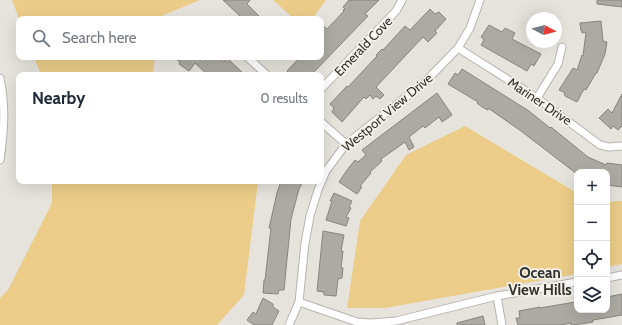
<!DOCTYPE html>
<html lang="en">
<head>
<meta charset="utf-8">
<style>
  body { margin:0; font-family:Cabin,sans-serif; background:#f2f2f3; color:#1f2937 }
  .controls { position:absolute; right:12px; bottom:12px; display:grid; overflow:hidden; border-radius:8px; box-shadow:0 4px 16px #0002 }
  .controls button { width:36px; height:36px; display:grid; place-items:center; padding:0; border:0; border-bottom:1px solid #e0e1e3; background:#fff; color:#1f2937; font:20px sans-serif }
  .compass { position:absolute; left:526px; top:12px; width:36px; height:36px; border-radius:50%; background:#fff; box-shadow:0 4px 16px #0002; rotate:97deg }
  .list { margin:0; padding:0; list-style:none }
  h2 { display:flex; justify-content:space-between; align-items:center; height:52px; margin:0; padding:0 16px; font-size:17px }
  h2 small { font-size:13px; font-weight:400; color:#747a83 }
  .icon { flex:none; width:22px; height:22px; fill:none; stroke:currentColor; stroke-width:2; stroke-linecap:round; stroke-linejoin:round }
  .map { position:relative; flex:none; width:622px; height:325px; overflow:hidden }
  .search { position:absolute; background:#fff; box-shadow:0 4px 16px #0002; left:16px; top:16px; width:308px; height:44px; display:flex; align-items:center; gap:10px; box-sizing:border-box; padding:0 14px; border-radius:8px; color:#747a83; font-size:15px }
  .panel { position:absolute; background:#fff; box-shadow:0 4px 16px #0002; left:16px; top:72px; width:308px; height:112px; border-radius:8px }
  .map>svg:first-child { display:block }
</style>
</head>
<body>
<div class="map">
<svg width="622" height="325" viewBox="0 0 622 325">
  <rect width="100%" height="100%" fill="#e6e3dd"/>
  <g fill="#ebcd89">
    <polygon points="12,0 200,0 159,17 159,19 19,19"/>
    <polygon points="273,0 326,0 312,19 294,19"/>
    <polygon points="34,57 155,57 153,73 158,75 41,75"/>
    <polygon points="465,126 577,193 577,274 385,308 347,308 360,221 406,155"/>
    <polygon points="52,181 258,181 244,295 217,325 0,325 0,298 8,290 52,203"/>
    <polygon points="622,201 622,264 607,267 607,202"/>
  </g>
  <g fill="#adaaa4" stroke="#88857f">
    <polygon points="223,0 250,0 247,4 262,19 243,19"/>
    <polygon points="349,0 351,1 352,0 379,0 365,14 368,16 311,75 290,75 287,71 300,57 321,57 321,24 327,29 344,11 343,10 345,9 343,7"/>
    <polygon points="597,0 622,0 622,7 597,4"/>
    <polygon points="430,9 435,14 439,12 446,19 435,31 437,33 428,42 423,37 376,87 384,95 380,99 376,96 373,99 370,95 366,99 364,97 342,122 332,112 334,108 330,104 347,86 348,87 377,56 376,55 382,49 383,50 405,26 410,30"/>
    <polygon points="601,21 603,41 607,42 605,54 597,73 596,73 586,90 584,89 577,102 565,96 564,92 559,90 573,68 577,70 582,55 583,56 586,32 582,33 582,31 581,31 580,23"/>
    <polygon points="489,25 502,32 505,28 515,33 512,39 541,54 534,66 531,64 527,71 481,45 484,40 481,37"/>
    <polygon points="173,57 199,57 198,58 203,62 208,57 218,57 224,62 227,58 245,75 213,75 210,72 208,75 195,63 189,71 179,64 180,62"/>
    <polygon points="462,69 529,111 550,128 551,127 588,157 606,165 607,163 622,165 622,187 607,185 607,172 577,172 577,174 521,131 488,108 488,110 482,107 477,103 478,102 448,84 455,73 458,75"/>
    <polygon points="437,93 452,115 442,122 439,117 425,128 423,126 409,137 414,147 409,150 405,142 381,159 382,161 370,172 371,173 360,186 362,187 357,194 339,182 347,170 355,160 358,162 366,155 362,150"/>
    <polygon points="622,94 622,126 618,130 613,126 611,129 599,118 608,109 612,113"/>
    <polygon points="281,181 303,181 299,189 291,219 284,290 279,290 278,294 263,293 264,280 265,280 271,228 269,228 277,193"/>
    <polygon points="334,193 352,201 349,207 351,208 346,217 349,218 346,226 326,220 332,201 330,201"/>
    <polygon points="323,231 344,235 341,251 343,251 341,268 343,268 342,278 338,279 336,296 325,295 324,295 324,292 317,291"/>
    <polygon points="622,294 622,315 593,320 593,322 573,325 571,325 571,323 561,325 518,325 516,318 520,318 519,311 540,307 540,308 575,302 577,310 607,310 607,297"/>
    <polygon points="263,298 273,304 273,307 279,311 272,325 254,325 247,320 253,312 256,314"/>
    <polygon points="483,316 485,325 457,325 457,323"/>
  </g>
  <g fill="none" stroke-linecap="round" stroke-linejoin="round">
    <g stroke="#b7b4ae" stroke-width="9">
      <g id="street">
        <polyline points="458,48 537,98 600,145 609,147 622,146"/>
        <polyline points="247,57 267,75"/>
        <path d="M 0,78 C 6,106 4,132 0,160"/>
        <polyline points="321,89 396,11 402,0"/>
        <polyline points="537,98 558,64 562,47"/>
        <polyline points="321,122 346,144"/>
        <polyline points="607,278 622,275"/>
        <polyline points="497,296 502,325"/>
        <polyline points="299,302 357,322 371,323 396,321 497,296 577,282"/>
        <polyline points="289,325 299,302 305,243 310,216 318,190 326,171 346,144 424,83 458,48 470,28 480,0"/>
      </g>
    </g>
    <use href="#street" stroke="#fff" stroke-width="7"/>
  </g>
  <g text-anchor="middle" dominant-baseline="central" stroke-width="3.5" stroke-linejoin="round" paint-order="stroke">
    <g font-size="13" fill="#32312e" stroke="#f4f1ea">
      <text transform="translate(363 46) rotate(-46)">Emerald Cove</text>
      <text transform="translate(540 101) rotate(34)">Mariner Drive</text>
      <text transform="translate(387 112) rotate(-40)">Westport View Drive</text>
    </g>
    <g font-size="15" font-weight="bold" fill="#32312e" stroke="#f4f1ea">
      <text x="540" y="273">Ocean<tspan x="540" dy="17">View Hills</tspan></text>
    </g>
  </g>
</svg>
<div class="controls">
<button>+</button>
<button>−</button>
<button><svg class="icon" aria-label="locate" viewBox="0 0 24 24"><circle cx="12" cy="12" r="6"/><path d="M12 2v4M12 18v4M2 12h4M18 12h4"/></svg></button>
<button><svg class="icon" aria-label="layers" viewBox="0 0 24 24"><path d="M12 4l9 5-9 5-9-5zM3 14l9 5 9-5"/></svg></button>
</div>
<svg class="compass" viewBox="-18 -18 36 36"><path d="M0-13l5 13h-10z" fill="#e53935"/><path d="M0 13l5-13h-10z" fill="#747a83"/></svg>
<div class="search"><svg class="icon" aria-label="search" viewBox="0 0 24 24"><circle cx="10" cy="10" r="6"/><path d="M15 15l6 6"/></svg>Search here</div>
<section class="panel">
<h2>Nearby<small>0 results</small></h2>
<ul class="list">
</ul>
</section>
</div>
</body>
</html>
